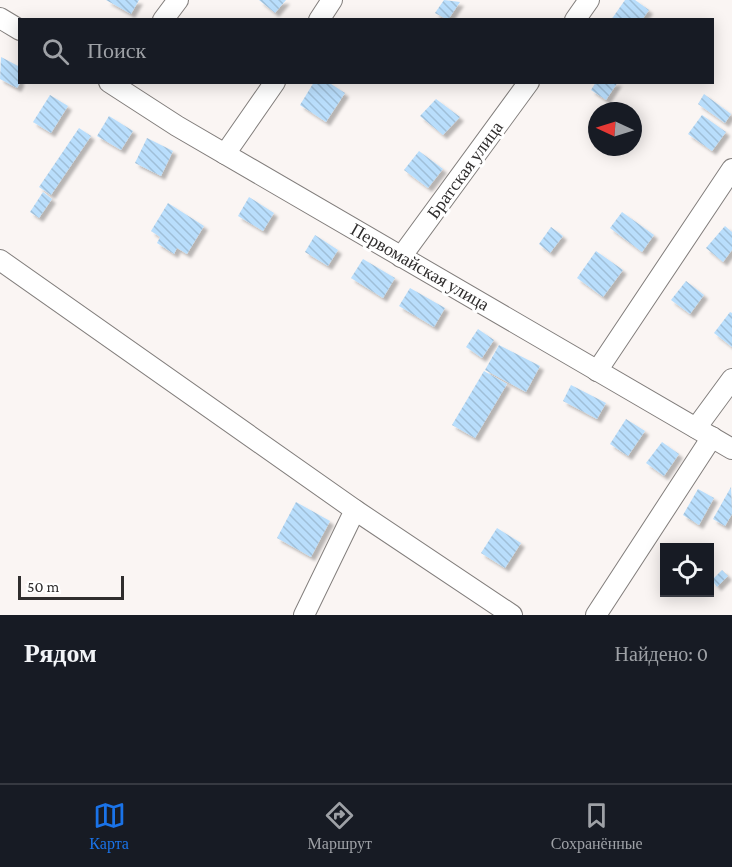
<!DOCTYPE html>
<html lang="ru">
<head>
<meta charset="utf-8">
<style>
  body { margin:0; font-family:"Crimson Pro",serif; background:#242831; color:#f1f3f6 }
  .controls { position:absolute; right:18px; bottom:18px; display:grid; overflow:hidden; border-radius:0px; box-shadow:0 3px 15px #0003 }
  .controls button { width:54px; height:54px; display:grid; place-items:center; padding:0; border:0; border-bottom:2px solid #363941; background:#171b24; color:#f1f3f6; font:30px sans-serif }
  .compass { position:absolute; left:588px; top:102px; width:54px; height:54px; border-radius:50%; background:#171b24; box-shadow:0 3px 15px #0003; rotate:274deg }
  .scale { position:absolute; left:18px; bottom:15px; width:106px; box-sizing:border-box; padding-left:6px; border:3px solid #2f2d2d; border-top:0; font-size:16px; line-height:21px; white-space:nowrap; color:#2f2d2d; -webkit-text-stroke:4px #fff; paint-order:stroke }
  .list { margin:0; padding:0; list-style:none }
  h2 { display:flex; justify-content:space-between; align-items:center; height:78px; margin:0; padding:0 24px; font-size:26px }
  h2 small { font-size:20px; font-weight:400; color:#9ea1a6 }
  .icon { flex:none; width:33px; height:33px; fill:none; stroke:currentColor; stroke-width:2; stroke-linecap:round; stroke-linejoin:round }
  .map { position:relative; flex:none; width:732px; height:615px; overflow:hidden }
  .search { position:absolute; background:#171b24; box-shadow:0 3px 15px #0003; left:18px; right:18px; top:18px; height:66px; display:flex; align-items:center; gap:15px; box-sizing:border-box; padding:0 21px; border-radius:0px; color:#9ea1a6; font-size:22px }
  .sheet { height:168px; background:#171b24 }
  nav { display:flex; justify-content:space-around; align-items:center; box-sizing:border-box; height:84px; border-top:2px solid #363941; background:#171b24; font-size:16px; color:#9ea1a6 }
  nav a { display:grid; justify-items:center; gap:3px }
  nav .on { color:#1a73e8 }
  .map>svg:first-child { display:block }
</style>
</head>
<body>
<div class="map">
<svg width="732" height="615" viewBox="0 0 732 615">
  <defs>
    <pattern id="building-back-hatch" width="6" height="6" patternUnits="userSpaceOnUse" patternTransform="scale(1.5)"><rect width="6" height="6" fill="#b9defc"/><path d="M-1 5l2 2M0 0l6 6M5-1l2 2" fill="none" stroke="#9fbfd8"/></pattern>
    <filter id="shadow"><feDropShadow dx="4" dy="4" stdDeviation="1.5" flood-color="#0004"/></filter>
  </defs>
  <rect width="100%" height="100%" fill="#faf5f3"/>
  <g fill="url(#building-back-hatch)" filter="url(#shadow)">
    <polygon points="106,0 139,0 131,14"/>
    <polygon points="259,0 286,0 275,13"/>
    <polygon points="444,0 460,2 448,20 435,13"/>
    <polygon points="625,0 635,0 649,10 642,20 611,20"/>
    <polygon points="1,57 20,67 20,83 17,88 0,79"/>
    <polygon points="314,82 328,82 345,93 326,122 300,105"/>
    <polygon points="596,82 618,82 606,100 591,90"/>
    <polygon points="704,94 731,114 725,123 698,104"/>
    <polygon points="50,95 68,106 51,133 33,122"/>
    <polygon points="436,99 460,117 443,135 420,116"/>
    <polygon points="702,115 726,132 712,151 688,134"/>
    <polygon points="109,116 133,131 121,150 97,136"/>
    <polygon points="79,128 91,136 51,195 39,187"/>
    <polygon points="147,138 173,151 161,176 135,163"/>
    <polygon points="419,151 443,169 428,188 404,170"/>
    <polygon points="43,192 52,199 39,218 30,212"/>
    <polygon points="249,197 274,213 263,231 238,216"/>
    <polygon points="168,203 204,226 187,254 177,248 174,254 157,243 160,237 151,231"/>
    <polygon points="622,212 654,235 642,252 610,228"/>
    <polygon points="725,226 732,232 732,250 723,262 706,248"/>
    <polygon points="551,227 563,236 550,253 539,244"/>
    <polygon points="315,235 338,250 328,266 305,252"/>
    <polygon points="596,251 623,270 603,297 577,278"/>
    <polygon points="363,259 395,278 383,298 351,278"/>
    <polygon points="686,281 704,295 690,314 671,300"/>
    <polygon points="410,288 445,308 434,327 399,306"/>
    <polygon points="730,312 732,313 732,347 714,333"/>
    <polygon points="478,329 494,340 482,358 466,347"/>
    <polygon points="499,345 540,366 526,392 485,370"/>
    <polygon points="484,371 507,384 475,438 452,425"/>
    <polygon points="571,385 606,403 597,419 563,401"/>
    <polygon points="626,419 645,431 628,456 610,444"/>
    <polygon points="662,442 679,454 664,476 646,463"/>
    <polygon points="731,487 732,514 725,526 713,519"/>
    <polygon points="698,489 714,498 699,525 683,515"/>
    <polygon points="296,502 330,521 311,557 277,538"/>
    <polygon points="497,528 521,543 505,568 481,553"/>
    <polygon points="722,570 728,576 717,587 712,580"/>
  </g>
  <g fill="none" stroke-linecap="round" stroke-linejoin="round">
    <g stroke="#827e7c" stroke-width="22">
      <g id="minor">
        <polyline points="0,18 20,30"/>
        <polyline points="163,20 178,0"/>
        <polyline points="319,20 332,0"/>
        <polyline points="575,20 589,0"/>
        <polyline points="109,82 177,126 732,449"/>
        <polyline points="225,154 275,82"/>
        <polyline points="401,257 529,82"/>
        <polyline points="0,260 355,510 512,615"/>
        <polyline points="597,371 732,169"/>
        <polyline points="696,428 732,379"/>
        <polyline points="304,615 355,510"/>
        <polyline points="596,615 712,437"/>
      </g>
    </g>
    <use href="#minor" stroke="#fff" stroke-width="20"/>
  </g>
  <g text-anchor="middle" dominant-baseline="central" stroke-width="6" stroke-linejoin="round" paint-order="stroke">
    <g font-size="18" fill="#2f2d2d" stroke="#fff">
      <text transform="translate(465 170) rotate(-54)">Братская улица</text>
      <text transform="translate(420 267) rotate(30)">Первомайская улица</text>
    </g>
  </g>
</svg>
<div class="controls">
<button><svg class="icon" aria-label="locate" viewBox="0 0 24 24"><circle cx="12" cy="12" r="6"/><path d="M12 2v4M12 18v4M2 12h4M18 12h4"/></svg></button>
</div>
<svg class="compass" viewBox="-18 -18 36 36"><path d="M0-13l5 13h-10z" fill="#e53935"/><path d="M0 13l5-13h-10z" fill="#9ea1a6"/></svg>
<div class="scale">50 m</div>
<div class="search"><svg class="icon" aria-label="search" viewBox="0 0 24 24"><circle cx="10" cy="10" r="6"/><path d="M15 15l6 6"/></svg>Поиск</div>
</div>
<section class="sheet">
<h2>Рядом<small>Найдено: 0</small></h2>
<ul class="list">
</ul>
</section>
<nav>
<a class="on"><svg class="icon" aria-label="map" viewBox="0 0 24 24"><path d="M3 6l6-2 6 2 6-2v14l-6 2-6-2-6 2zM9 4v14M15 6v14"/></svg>Карта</a>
<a><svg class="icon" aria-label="directions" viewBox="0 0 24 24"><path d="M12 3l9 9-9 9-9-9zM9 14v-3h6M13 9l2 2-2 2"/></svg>Маршрут</a>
<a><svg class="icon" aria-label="saved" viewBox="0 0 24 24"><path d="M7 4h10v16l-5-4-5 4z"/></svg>Сохранённые</a>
</nav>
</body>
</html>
